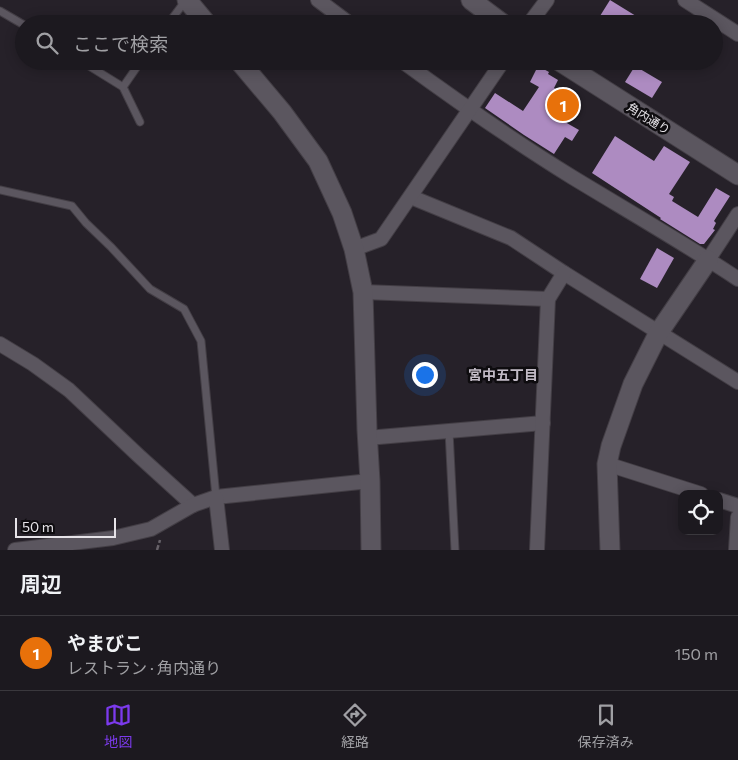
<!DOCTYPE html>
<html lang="ja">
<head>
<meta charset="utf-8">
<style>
  body { margin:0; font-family:Commissioner,"Noto Sans JP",sans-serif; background:#29262c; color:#f1f3f6 }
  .controls { position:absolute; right:15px; bottom:15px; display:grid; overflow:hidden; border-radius:10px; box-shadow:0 2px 12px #0003 }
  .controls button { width:45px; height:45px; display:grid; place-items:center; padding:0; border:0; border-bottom:1px solid #3a383d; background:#1c191f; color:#f1f3f6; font:25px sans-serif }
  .scale { position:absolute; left:15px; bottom:12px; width:101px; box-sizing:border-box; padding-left:5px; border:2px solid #e6e3e8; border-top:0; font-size:14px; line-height:18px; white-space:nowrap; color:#e6e3e8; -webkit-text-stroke:4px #0e0c0f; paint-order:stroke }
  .you { position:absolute; left:424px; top:374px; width:18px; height:18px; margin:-12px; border:4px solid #fff; border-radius:50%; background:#1a73e8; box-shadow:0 0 0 8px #1a73e833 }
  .badge { display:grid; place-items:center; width:32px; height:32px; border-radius:50%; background:#7c3aed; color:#fff; font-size:16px; font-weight:700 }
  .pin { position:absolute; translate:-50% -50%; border:2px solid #fff; box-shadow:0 1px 5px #0006 }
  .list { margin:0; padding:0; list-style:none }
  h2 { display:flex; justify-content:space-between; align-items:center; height:65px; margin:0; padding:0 20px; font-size:21px }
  h2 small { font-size:16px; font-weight:400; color:#a0a0a4 }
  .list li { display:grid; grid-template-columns:32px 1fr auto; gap:15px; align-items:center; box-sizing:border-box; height:75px; padding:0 20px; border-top:1px solid #3a383d }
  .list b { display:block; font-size:19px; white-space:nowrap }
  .list p { margin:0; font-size:16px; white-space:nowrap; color:#a0a0a4 }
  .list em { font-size:16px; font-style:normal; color:#a0a0a4 }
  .icon { flex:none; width:28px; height:28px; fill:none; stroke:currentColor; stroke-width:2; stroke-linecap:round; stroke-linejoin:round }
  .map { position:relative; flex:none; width:738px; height:550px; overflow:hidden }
  .search { position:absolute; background:#1c191f; box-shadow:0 2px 12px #0003; left:15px; right:15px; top:15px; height:55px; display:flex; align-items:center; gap:12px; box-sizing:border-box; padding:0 18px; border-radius:28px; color:#a0a0a4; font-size:19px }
  .sheet { height:140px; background:#1c191f }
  nav { display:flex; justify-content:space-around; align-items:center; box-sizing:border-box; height:70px; border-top:1px solid #3a383d; background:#1c191f; font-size:14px; color:#a0a0a4 }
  nav a { display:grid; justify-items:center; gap:2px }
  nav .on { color:#7c3aed }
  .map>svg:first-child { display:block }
</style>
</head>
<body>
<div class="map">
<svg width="738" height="550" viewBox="0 0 738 550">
  <rect width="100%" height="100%" fill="#262129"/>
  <g fill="#ad8bc1">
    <polygon points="610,0 649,24 595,24"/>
    <polygon points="538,66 549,72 548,74 558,80 554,88 578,102 565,122 579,130 572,141 565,137 554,154 524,135 485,108 495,93 523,111 539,87 530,82"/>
    <polygon points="635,66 662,82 652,98 625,82"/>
    <polygon points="615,136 654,161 664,146 690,162 669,194 674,197 672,201 698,217 716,188 730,196 714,221 716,223 713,229 715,230 704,244 700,244 660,219 661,218 592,173"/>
    <polygon points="657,248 674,258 657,288 640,279"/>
  </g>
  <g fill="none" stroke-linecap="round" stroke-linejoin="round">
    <g stroke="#433e45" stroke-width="9">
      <g id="lane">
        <polyline points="0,11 24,25"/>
        <polyline points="168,24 186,0"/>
        <polyline points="81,61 123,87 140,122"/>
        <polyline points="123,87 141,61"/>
        <polyline points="0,190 72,206 86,223 111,247 150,289 184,309 201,341 216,497"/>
        <polyline points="449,431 455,550"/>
      </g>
    </g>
    <g stroke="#433e45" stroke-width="16">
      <g id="street">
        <polyline points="318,0 350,24"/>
        <polyline points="685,0 738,34"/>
        <polyline points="529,24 547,0"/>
        <path d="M 402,61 C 458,102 514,141 572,177 C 628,211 684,243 738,279"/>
        <polyline points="411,197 511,238 564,273 738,382"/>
        <polyline points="354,249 381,239 503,61"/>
        <polyline points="708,260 738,214"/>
        <polyline points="363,292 548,299"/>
        <polyline points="0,344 33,364 69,390 139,456 193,505"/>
        <polyline points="367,438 543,423"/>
        <polyline points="607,464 701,494"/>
        <polyline points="216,497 370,481"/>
        <polyline points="719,500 738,506"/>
        <polyline points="15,550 113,538 151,529 193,505 216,497 222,550"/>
        <polyline points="537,550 548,299 564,273"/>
        <polyline points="736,550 738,517"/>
      </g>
    </g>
    <g stroke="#433e45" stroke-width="21">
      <g id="secondary">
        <polyline points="187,0 207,24"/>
        <polyline points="471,0 503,24"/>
        <polyline points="239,61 282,112 318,161 342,213 354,249 363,292 367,430 370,481 371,550"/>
        <polyline points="559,61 738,175"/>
        <polyline points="610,550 607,464 611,446 633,384 659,332 708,260"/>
      </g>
    </g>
    <polyline stroke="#676269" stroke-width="2.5" stroke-dasharray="5 2.5" stroke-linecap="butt" points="157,550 160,540"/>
    <use href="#lane" stroke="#5b565f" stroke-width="7"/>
    <use href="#street" stroke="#5b565f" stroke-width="14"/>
    <use href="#secondary" stroke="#5b565f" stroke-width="19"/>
  </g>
  <g text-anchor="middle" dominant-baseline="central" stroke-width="5" stroke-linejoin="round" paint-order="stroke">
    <g font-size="12" fill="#e6e3e8" stroke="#0e0c0f">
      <text transform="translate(649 118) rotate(32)">角内通り</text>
    </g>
    <g font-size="14" font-weight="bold" fill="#c2bbc6" stroke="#0e0c0f">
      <text x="503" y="374">宮中五丁目</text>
    </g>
  </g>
</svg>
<div class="controls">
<button><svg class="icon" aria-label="locate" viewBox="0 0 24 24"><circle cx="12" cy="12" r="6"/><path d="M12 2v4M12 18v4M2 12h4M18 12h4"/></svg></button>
</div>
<div class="scale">50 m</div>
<div class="you"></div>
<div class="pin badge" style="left:563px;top:105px;background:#e8710a">1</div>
<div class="search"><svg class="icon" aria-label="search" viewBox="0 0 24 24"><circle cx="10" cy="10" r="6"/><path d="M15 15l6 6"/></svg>ここで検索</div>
</div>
<section class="sheet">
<h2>周辺<small></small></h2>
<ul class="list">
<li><span class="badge" style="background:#e8710a">1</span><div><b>やまびこ</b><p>レストラン · 角内通り</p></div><em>150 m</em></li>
</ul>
</section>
<nav>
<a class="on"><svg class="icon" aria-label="map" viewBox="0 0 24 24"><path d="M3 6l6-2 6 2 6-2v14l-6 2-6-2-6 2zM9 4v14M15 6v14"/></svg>地図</a>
<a><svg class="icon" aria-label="directions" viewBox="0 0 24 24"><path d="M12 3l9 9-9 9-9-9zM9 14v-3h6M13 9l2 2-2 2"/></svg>経路</a>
<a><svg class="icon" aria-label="saved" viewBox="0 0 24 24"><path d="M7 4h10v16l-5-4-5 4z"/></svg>保存済み</a>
</nav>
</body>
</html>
